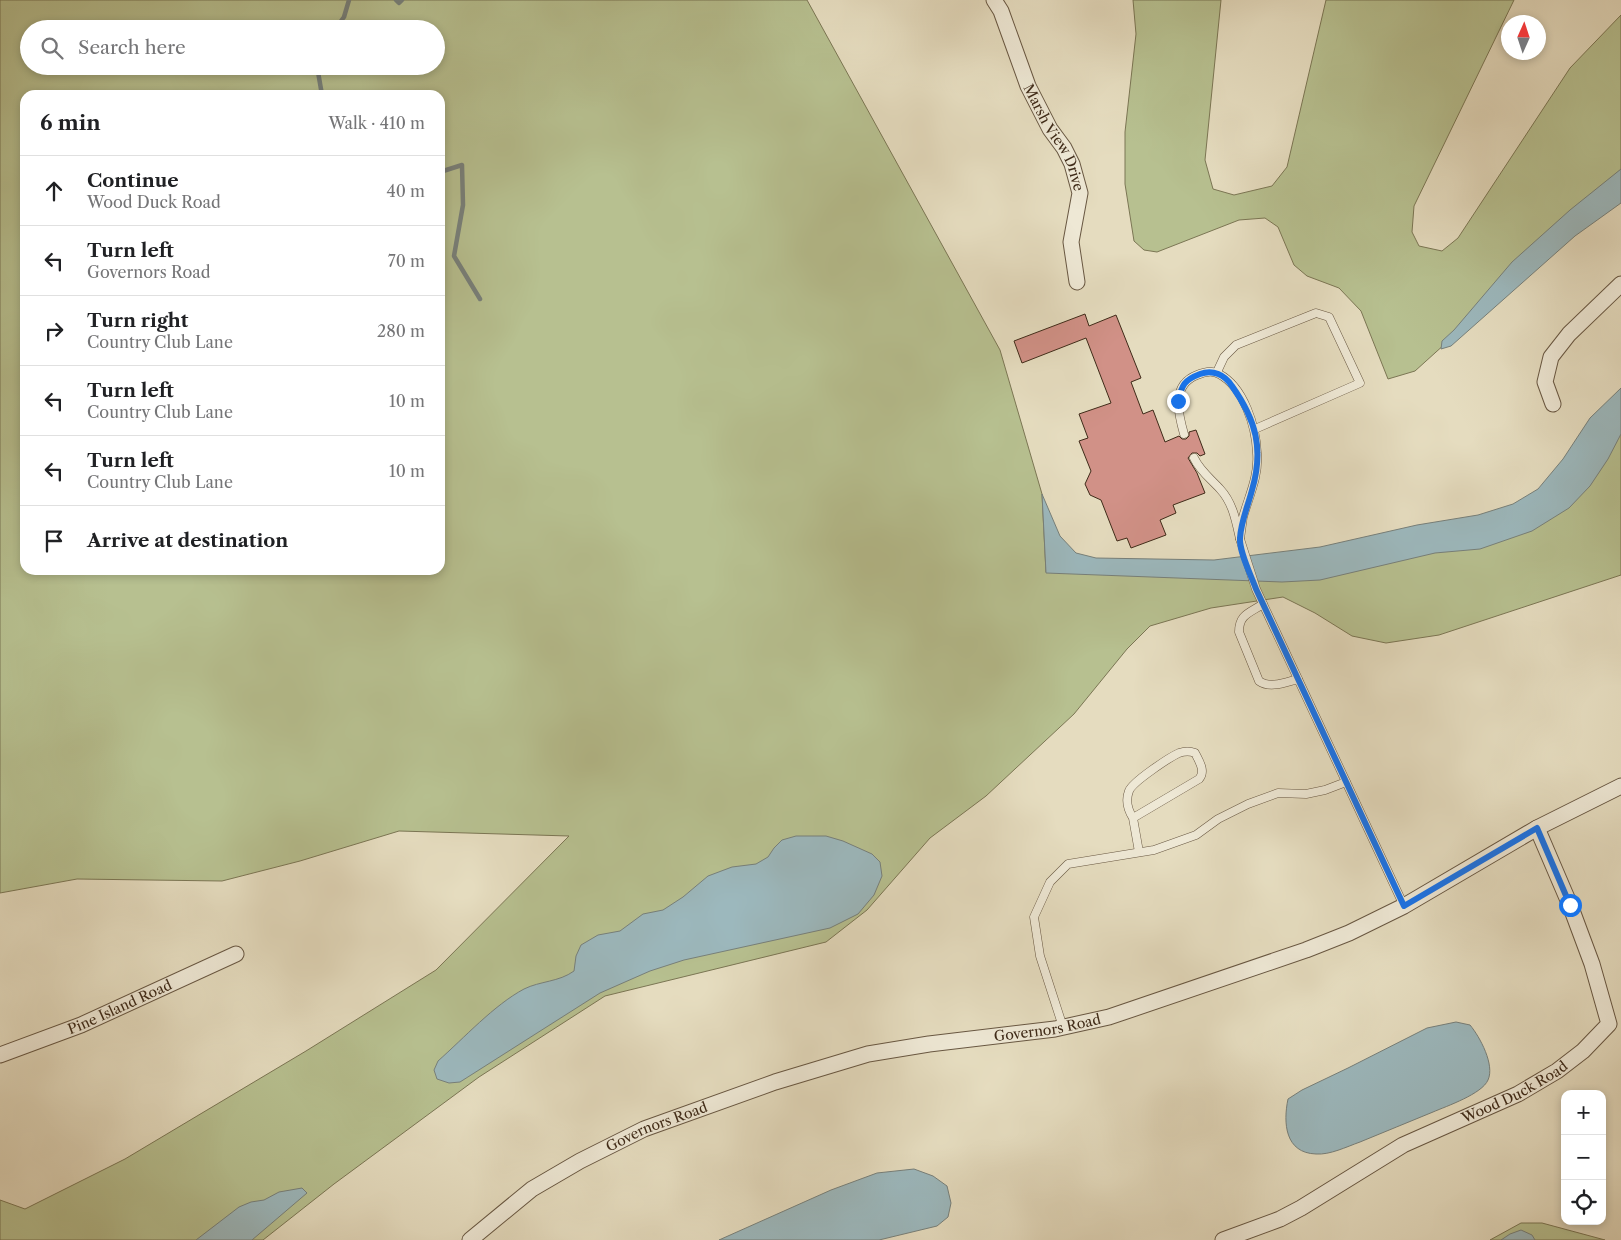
<!DOCTYPE html>
<html lang="en">
<head>
<meta charset="utf-8">
<style>
  body { margin:0; font-family:"Libre Caslon Text",serif; background:#f2f2f2; color:#202124 }
  .controls { position:absolute; right:15px; bottom:15px; display:grid; overflow:hidden; border-radius:10px; box-shadow:0 2px 8px #0003 }
  .controls button { width:45px; height:45px; display:grid; place-items:center; padding:0; border:0; border-bottom:1px solid #e0e0e0; background:#fff; color:#202124; font:25px sans-serif }
  .compass { position:absolute; left:1501px; top:15px; width:45px; height:45px; border-radius:50%; background:#fff; box-shadow:0 2px 8px #0003; rotate:3deg }
  .stop { position:absolute; width:15px; height:15px; margin:-11px; border:4px solid #1a73e8; border-radius:50%; background:#fff }
  .stop.end { background:#1a73e8; border-color:#fff; box-shadow:0 1px 5px #0008 }
  .list { margin:0; padding:0; list-style:none }
  h2 { display:flex; justify-content:space-between; align-items:center; height:65px; margin:0; padding:0 20px; font-size:21px }
  h2 small { font-size:16px; font-weight:400; color:#757577 }
  .list li { display:grid; grid-template-columns:32px 1fr auto; gap:15px; align-items:center; box-sizing:border-box; height:70px; padding:0 20px; border-top:1px solid #e0e0e0 }
  .list b { display:block; font-size:19px; white-space:nowrap }
  .list p { margin:0; font-size:16px; white-space:nowrap; color:#757577 }
  .list em { font-size:16px; font-style:normal; color:#757577 }
  .icon { flex:none; width:28px; height:28px; fill:none; stroke:currentColor; stroke-width:2; stroke-linecap:round; stroke-linejoin:round }
  .map { position:relative; flex:none; width:1621px; height:1240px; overflow:hidden }
  .search { position:absolute; background:#fff; box-shadow:0 2px 8px #0003; left:20px; top:20px; width:425px; height:55px; display:flex; align-items:center; gap:12px; box-sizing:border-box; padding:0 18px; border-radius:28px; color:#757577; font-size:19px }
  .panel { position:absolute; background:#fff; box-shadow:0 2px 8px #0003; left:20px; top:90px; width:425px; height:485px; border-radius:15px }
  .map>svg:first-child { display:block }
</style>
</head>
<body>
<div class="map">
<svg width="1621" height="1240" viewBox="0 0 1621 1240">
  <rect width="100%" height="100%" fill="#e5dcbf"/>
  <filter id="stains"><feTurbulence type="fractalNoise" baseFrequency=".004" numOctaves="4"/><feColorMatrix values="0 0 0 0 .2 0 0 0 0 .09 0 0 0 0 .02 0 0 0 .5 -.17"/></filter>
  <radialGradient id="worn" r=".72"><stop offset=".6" stop-color="#630" stop-opacity="0"/><stop offset="1" stop-color="#630" stop-opacity=".3"/></radialGradient>
  <g fill="#b7c090" stroke="#7b7654" fill-rule="evenodd">
    <path d="M 0,0 L 807,0 L 1000,350 L 1042,494 L 1046,572 L 1187,568 L 1517,519 L 1621,413 L 1621,575 L 1439,635 L 1386,643 L 1352,636 L 1315,613 L 1283,597 L 1211,608 L 1150,626 L 1127,649 L 1074,714 L 986,796 L 930,838 L 867,910 L 826,942 L 605,996 L 479,1077 L 334,1184 L 263,1240 L 0,1240 L 0,1200 L 25,1209 L 125,1159 L 306,1051 L 436,970 L 569,836 L 399,831 L 300,861 L 222,881 L 77,879 L 0,893 ZM 29,29 L 436,29 L 436,66 L 29,66 ZM 25,95 L 440,95 L 440,570 L 25,570 Z"/>
    <polygon points="1133,0 1221,0 1205,160 1213,189 1234,195 1272,186 1287,167 1326,0 1514,0 1414,206 1412,232 1419,246 1442,251 1458,238 1570,68 1621,15 1621,185 1415,371 1388,379 1361,311 1339,288 1307,276 1294,265 1278,227 1265,218 1239,220 1157,252 1144,250 1134,241 1125,184 1125,132 1136,34"/>
    <polygon points="1521,1223 1542,1223 1605,1240 1490,1240"/>
  </g>
  <g fill="#9cb8bd" stroke="#77807b">
    <polygon points="1621,169 1621,203 1575,236 1451,346 1441,349 1442,341 1454,330 1512,262 1570,210"/>
    <polygon points="1621,388 1621,434 1608,459 1590,486 1569,508 1532,531 1480,549 1435,553 1320,580 1282,582 1046,573 1042,494 1060,536 1076,553 1096,558 1214,560 1320,547 1417,525 1478,515 1513,504 1538,489 1563,459 1590,418"/>
    <path d="M 796,836 L 826,836 L 843,841 L 872,854 L 880,862 L 882,876 L 874,895 L 858,914 L 830,928 L 684,960 L 650,971 L 600,993 L 460,1082 L 449,1083 L 437,1079 L 434,1070 L 438,1061 C 464,1038 494,1005 524,989 C 540,981 559,982 574,971 L 576,956 L 581,945 L 598,935 L 620,931 L 643,914 L 663,910 L 683,897 L 708,876 L 732,867 L 756,864 L 768,857 L 774,848 L 782,840 Z"/>
    <path d="M 1456,1022 L 1470,1025 C 1480,1037 1495,1065 1488,1080 C 1482,1094 1447,1106 1433,1112 C 1409,1122 1384,1132 1360,1142 C 1346,1147 1330,1155 1316,1154 C 1285,1153 1283,1123 1288,1099 L 1302,1090 L 1348,1068 L 1427,1028 Z"/>
    <polygon points="914,1169 933,1176 947,1186 951,1203 948,1217 937,1226 879,1240 719,1240 831,1190 877,1173"/>
    <polygon points="302,1188 307,1193 252,1240 196,1240 239,1207 251,1202 264,1200 279,1192"/>
    <polygon points="1521,1230 1532,1235 1535,1240 1501,1240 1510,1234"/>
  </g>
  <g fill="none" stroke-linecap="round" stroke-linejoin="round">
    <g stroke="#77807b" stroke-width="4.5">
      <polyline points="396,0 399,3 402,0"/>
      <polyline points="335,29 344,17 349,0"/>
      <polyline points="317,66 322,95"/>
      <polyline points="440,172 462,165 463,205 454,256 480,299"/>
    </g>
  </g>
  <polygon fill="#d19187" stroke="#3f2b19" points="1085,314 1089,326 1116,315 1141,378 1131,382 1143,414 1153,410 1165,442 1179,436 1182,439 1186,439 1189,436 1189,432 1196,430 1205,454 1200,456 1197,453 1192,453 1188,458 1197,473 1205,493 1173,505 1176,513 1160,520 1166,535 1131,548 1127,538 1117,541 1101,500 1090,495 1085,484 1091,471 1079,441 1088,438 1079,414 1111,403 1086,338 1022,363 1014,341"/>
  <g fill="none" stroke-linecap="round" stroke-linejoin="round">
    <g stroke="#685742" stroke-width="9">
      <g id="service">
        <polyline points="1217,372 1224,357 1236,345 1316,313 1329,317 1360,383 1255,429"/>
        <path d="M 1184,434 C 1178,413 1171,385 1197,375 C 1204,372 1212,370 1219,374 C 1244,387 1256,427 1257,453 C 1259,476 1249,496 1243,517 C 1242,524 1241,532 1240,539 C 1236,521 1233,503 1220,489 C 1211,479 1200,471 1194,458"/>
        <polyline points="1240,539 1256,589 1404,906"/>
        <path d="M 1263,604 C 1250,613 1239,614 1239,632 L 1259,681 C 1270,689 1286,682 1298,679"/>
        <path d="M 1133,818 C 1128,810 1125,801 1129,791 C 1132,782 1170,757 1179,753 C 1185,751 1190,751 1195,753 C 1199,761 1206,771 1199,779 L 1133,818 L 1139,852"/>
        <polyline points="1063,1027 1040,956 1034,917 1050,882 1068,864 1154,850 1196,835 1218,819 1248,804 1278,793 1306,794 1325,790 1346,782"/>
      </g>
    </g>
    <g stroke="#685742" stroke-width="17">
      <g id="minor">
        <path id="s1" d="M 994,0 L 1001,11 L 1028,86 L 1050,129 L 1064,148 L 1072,164 L 1080,193 L 1071,242 L 1077,282"/>
        <polyline points="1553,404 1545,382 1551,357 1569,334 1621,284"/>
        <path id="s2" d="M 0,1055 L 81,1025 L 236,954"/>
        <path id="s3" d="M 470,1240 L 532,1189 L 580,1161 L 644,1129 L 775,1082 L 868,1054 L 929,1044 L 1055,1029 L 1109,1017 L 1306,950 L 1349,933 L 1404,906 L 1537,828 L 1621,786"/>
        <path id="s4" d="M 1223,1240 L 1280,1219 L 1301,1208 L 1403,1145 L 1518,1094 L 1557,1071 L 1583,1051 L 1609,1024 L 1592,964 L 1570,905 L 1537,828"/>
      </g>
    </g>
    <use href="#service" stroke="#eee8d5" stroke-width="8"/>
    <use href="#minor" stroke="#eee8d5" stroke-width="15"/>
  </g>
  <g fill="none" stroke-linecap="round" stroke-linejoin="round">
    <path stroke="#1a73e8" stroke-width="6" d="M 1178,401 C 1182,385 1184,380 1200,374 C 1213,369 1225,375 1232,386 C 1256,420 1264,449 1252,490 C 1248,506 1241,521 1240,538 C 1239,552 1251,575 1256,589 L 1404,906 L 1537,828 L 1570,905"/>
  </g>
  <g text-anchor="middle" dominant-baseline="central" stroke-width="4.5" stroke-linejoin="round" paint-order="stroke">
    <g font-size="14" fill="#3f2b19" stroke="#eee8d5">
      <text stroke="none"><textPath href="#s1" startOffset="151">Marsh View Drive</textPath></text>
      <text stroke="none"><textPath href="#s2" startOffset="129">Pine Island Road</textPath></text>
      <text stroke="none"><textPath href="#s3" startOffset="625">Governors Road</textPath></text>
      <text stroke="none"><textPath href="#s4" startOffset="328">Wood Duck Road</textPath></text>
      <text stroke="none"><textPath href="#s3" startOffset="220">Governors Road</textPath></text>
    </g>
  </g>
  <rect width="100%" height="100%" filter="url(#stains)"/>
  <rect width="100%" height="100%" fill="url(#worn)"/>
</svg>
<div class="controls">
<button>+</button>
<button>−</button>
<button><svg class="icon" aria-label="locate" viewBox="0 0 24 24"><circle cx="12" cy="12" r="6"/><path d="M12 2v4M12 18v4M2 12h4M18 12h4"/></svg></button>
</div>
<svg class="compass" viewBox="-18 -18 36 36"><path d="M0-13l5 13h-10z" fill="#e53935"/><path d="M0 13l5-13h-10z" fill="#757577"/></svg>
<div class="stop" style="left:1570px;top:905px"></div>
<div class="stop end" style="left:1178px;top:401px"></div>
<div class="search"><svg class="icon" aria-label="search" viewBox="0 0 24 24"><circle cx="10" cy="10" r="6"/><path d="M15 15l6 6"/></svg>Search here</div>
<section class="panel">
<h2>6 min<small>Walk · 410 m</small></h2>
<ul class="list">
<li><svg class="icon" aria-label="ahead" viewBox="0 0 24 24"><path d="M12 20V5M6 11l6-6 6 6"/></svg><div><b>Continue</b><p>Wood Duck Road</p></div><em>40 m</em></li>
<li><svg class="icon" aria-label="left" viewBox="0 0 24 24"><path d="M17 20v-9H6M10 6l-5 5 5 5"/></svg><div><b>Turn left</b><p>Governors Road</p></div><em>70 m</em></li>
<li><svg class="icon" aria-label="right" viewBox="0 0 24 24"><path d="M7 20v-9h11M14 6l5 5-5 5"/></svg><div><b>Turn right</b><p>Country Club Lane</p></div><em>280 m</em></li>
<li><svg class="icon" aria-label="left" viewBox="0 0 24 24"><path d="M17 20v-9H6M10 6l-5 5 5 5"/></svg><div><b>Turn left</b><p>Country Club Lane</p></div><em>10 m</em></li>
<li><svg class="icon" aria-label="left" viewBox="0 0 24 24"><path d="M17 20v-9H6M10 6l-5 5 5 5"/></svg><div><b>Turn left</b><p>Country Club Lane</p></div><em>10 m</em></li>
<li><svg class="icon" aria-label="arrive" viewBox="0 0 24 24"><path d="M6 21V4h12l-3 4 3 4H6"/></svg><div><b>Arrive at destination</b></div></li>
</ul>
</section>
</div>
</body>
</html>
